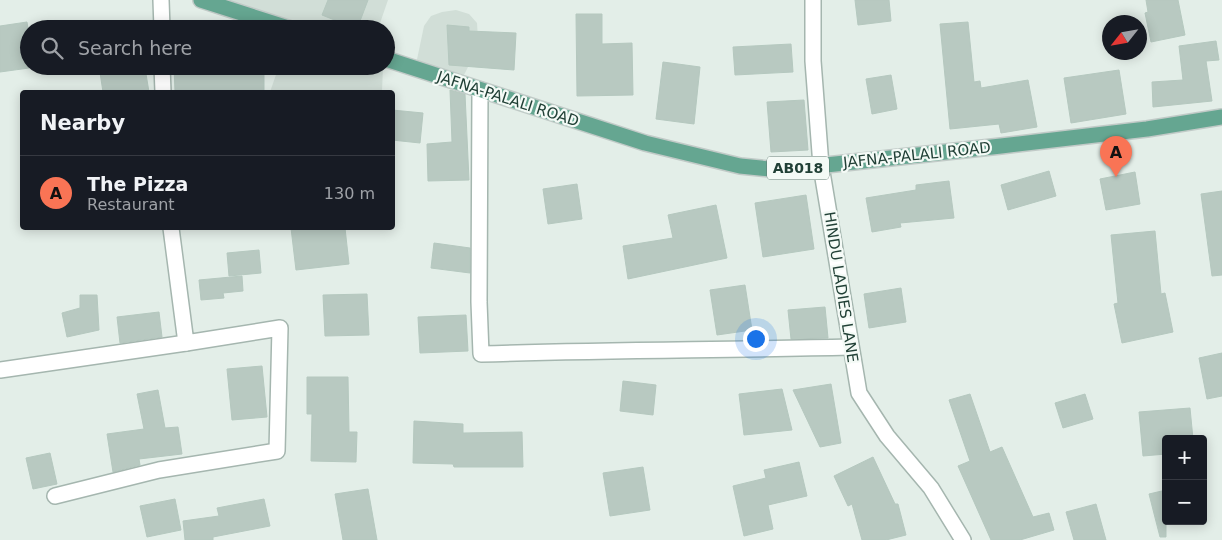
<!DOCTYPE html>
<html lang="en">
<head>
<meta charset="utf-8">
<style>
  body { margin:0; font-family:"DejaVu Sans",sans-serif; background:#242831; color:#f1f3f6 }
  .controls { position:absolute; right:15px; bottom:15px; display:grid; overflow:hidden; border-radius:5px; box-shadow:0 2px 12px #0003 }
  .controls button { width:45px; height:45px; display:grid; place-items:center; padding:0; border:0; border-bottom:1px solid #363941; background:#171b24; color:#f1f3f6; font:25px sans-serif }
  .compass { position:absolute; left:1102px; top:15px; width:45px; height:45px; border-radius:50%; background:#171b24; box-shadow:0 2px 12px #0003; rotate:239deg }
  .you { position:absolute; left:755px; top:338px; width:18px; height:18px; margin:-12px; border:4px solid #fff; border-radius:50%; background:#1a73e8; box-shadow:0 0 0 8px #1a73e833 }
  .badge { display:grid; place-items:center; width:32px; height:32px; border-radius:50%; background:#f97455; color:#111; font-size:16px; font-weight:700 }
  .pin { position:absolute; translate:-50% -41px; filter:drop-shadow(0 1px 2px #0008) }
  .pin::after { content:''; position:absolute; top:26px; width:18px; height:15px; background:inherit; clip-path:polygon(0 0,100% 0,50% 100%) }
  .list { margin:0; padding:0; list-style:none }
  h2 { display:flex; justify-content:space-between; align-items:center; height:65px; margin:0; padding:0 20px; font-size:21px }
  h2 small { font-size:16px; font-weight:400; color:#9ea1a6 }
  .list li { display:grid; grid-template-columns:32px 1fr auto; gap:15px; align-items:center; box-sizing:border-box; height:75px; padding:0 20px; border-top:1px solid #363941 }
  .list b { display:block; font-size:19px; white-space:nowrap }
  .list p { margin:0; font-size:16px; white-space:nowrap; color:#9ea1a6 }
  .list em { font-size:16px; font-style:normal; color:#9ea1a6 }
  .icon { flex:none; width:28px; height:28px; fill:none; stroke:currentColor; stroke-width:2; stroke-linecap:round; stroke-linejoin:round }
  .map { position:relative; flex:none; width:1222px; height:540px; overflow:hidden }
  .search { position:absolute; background:#171b24; box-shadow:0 2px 12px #0003; left:20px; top:20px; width:375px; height:55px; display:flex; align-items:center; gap:12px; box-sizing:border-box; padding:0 18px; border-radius:28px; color:#9ea1a6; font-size:19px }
  .panel { position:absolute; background:#171b24; box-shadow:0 2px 12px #0003; left:20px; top:90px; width:375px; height:140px; border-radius:5px }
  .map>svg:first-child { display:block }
</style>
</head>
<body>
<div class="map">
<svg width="1222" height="540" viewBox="0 0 1222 540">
  <rect width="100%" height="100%" fill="#e3eee8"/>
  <g fill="#d1ded7">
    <polygon points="201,0 388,0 378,29 291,29"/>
    <polygon points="456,10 469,14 477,23 478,38 474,55 460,83 415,69 424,26 431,16 442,12"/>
    <polygon points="279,66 383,66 382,92 270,92"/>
  </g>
  <g fill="#b8c9c1" stroke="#b5c8bf">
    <polygon points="328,0 368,0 357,29 322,15"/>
    <polygon points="855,0 889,0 891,21 858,25"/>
    <polygon points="1146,0 1178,0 1185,35 1151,42 1145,13 1148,12"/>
    <polygon points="576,14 602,14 602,44 632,43 633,95 577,96"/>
    <polygon points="27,22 29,35 29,68 0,72 0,26"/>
    <polygon points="968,22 974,82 980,81 981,88 1028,80 1037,127 1001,133 999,124 950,129 940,24"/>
    <polygon points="447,25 469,27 469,31 516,33 514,70 449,65"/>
    <polygon points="1216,41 1219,60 1206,61 1212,101 1153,107 1152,82 1183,80 1179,46"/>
    <polygon points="791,44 793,72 735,75 733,47"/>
    <polygon points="663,62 700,67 694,124 656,119"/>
    <polygon points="99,66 141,66 142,75 146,74 149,92 103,92"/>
    <polygon points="174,66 264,66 264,92 175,92"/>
    <polygon points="1119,70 1126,114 1071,123 1064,78"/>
    <polygon points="891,75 897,109 872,114 866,79"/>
    <polygon points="450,90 465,94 469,180 428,181 427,144 452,142"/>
    <polygon points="804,100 808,150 771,152 767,102"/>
    <polygon points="392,110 423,113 420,143 392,140"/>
    <polygon points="1049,171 1056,196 1008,210 1001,185"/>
    <polygon points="1135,172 1140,204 1106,210 1100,179"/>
    <polygon points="949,181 954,218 900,223 901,227 872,232 866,198 916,190 916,185"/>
    <polygon points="577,184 582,219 548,224 543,189"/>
    <polygon points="1222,191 1222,275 1212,276 1201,194"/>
    <polygon points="806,195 814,249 763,257 755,203"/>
    <polygon points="716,205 727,258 628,279 623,246 673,238 668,215"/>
    <polygon points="291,228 345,228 349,264 296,270"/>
    <polygon points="1155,231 1161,294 1165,293 1173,332 1122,343 1114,304 1118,303 1111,235"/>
    <polygon points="434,243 470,248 470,273 431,268"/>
    <polygon points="259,250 261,273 229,276 227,253"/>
    <polygon points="242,276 243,291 223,293 224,298 201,300 199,280"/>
    <polygon points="745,285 752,330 717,335 710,290"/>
    <polygon points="901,288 906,322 869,328 864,294"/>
    <polygon points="367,294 369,335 325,336 323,295"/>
    <polygon points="80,295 97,295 99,330 67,337 62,313 80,308"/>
    <polygon points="825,307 828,338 791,339 788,310"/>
    <polygon points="159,312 162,337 120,343 117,317"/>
    <polygon points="466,315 468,351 420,353 418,317"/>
    <polygon points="1222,353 1222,396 1207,399 1199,358"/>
    <polygon points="262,366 267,417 232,420 227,369"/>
    <polygon points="307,377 348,377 349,432 357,432 356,462 311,461 312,414 307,414"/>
    <polygon points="623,381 656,385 653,415 620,411"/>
    <polygon points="831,384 841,443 820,447 793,390"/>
    <polygon points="782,389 792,430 744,435 739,394"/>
    <polygon points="158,390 165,428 178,427 182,454 139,459 140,465 113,472 107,434 144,429 137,394"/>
    <polygon points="970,394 990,452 1002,447 1033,517 1049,513 1054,530 1020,540 991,540 958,466 970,461 949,400"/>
    <polygon points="1085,394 1093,419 1063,428 1055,403"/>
    <polygon points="1190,408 1193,439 1166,439 1166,454 1143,456 1139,412"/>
    <polygon points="414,421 463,424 463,433 522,432 523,467 454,467 453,464 413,463"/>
    <polygon points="50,453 57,484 33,489 26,458"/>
    <polygon points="873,457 895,504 898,504 906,535 886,540 862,540 852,504 848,506 834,476"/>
    <polygon points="799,462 807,496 768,505 773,529 744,536 733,486 766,478 764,470"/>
    <polygon points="643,467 650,510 610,516 603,473"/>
    <polygon points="368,489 377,540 343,540 335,494"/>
    <polygon points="1166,490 1166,537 1160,537 1149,494"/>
    <polygon points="175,499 181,530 147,537 140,506"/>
    <polygon points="264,499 270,526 213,537 213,540 185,540 183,521 219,516 217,508"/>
    <polygon points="1096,504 1106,540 1074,540 1066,512"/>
  </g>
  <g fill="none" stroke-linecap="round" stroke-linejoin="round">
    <g stroke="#a5b6af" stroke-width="18">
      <g id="minor">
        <polyline points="161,0 162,29"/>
        <polyline points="813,0 813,61 821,166 859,393 887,436 931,488 963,540"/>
        <polyline points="162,66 163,92"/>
        <path d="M 480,90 L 479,302 L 481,354 C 604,350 727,350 850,347"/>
        <polyline points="0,370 186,343"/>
        <polyline points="55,496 159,470 277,451 280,328 186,343 171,228"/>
      </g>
    </g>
    <g stroke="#c1cac7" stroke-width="18">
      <g id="primary">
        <polyline points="201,0 291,29"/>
        <polyline points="386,59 645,143 740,166 780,170 1001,146 1147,129 1222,117"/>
      </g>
    </g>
    <use href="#minor" stroke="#fff" stroke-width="15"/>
    <use href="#primary" stroke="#65a691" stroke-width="15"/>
  </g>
  <g text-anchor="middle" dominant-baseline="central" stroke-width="4.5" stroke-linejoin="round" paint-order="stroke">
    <rect fill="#f4faf6" stroke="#607870" stroke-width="1" x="767" y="156.5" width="62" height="23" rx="4"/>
    <g font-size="14" font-weight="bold" fill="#214036">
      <text x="798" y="168">AB018</text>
    </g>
    <g font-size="15" fill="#214036" stroke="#f4faf6">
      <text transform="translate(508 99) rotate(18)">JAFNA-PALALI ROAD</text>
      <text transform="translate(917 155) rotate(-6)">JAFNA-PALALI ROAD</text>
      <text transform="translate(841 287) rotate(81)">HINDU LADIES LANE</text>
    </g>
  </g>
</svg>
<div class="controls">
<button>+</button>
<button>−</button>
</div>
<svg class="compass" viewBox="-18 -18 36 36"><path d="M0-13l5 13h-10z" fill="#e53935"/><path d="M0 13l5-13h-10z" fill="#9ea1a6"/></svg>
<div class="you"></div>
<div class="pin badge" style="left:1116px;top:177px">A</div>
<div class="search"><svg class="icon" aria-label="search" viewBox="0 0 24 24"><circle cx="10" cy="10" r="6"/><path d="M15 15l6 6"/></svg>Search here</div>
<section class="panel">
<h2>Nearby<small></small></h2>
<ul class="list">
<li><span class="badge">A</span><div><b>The Pizza</b><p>Restaurant</p></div><em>130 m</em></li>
</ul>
</section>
</div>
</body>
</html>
